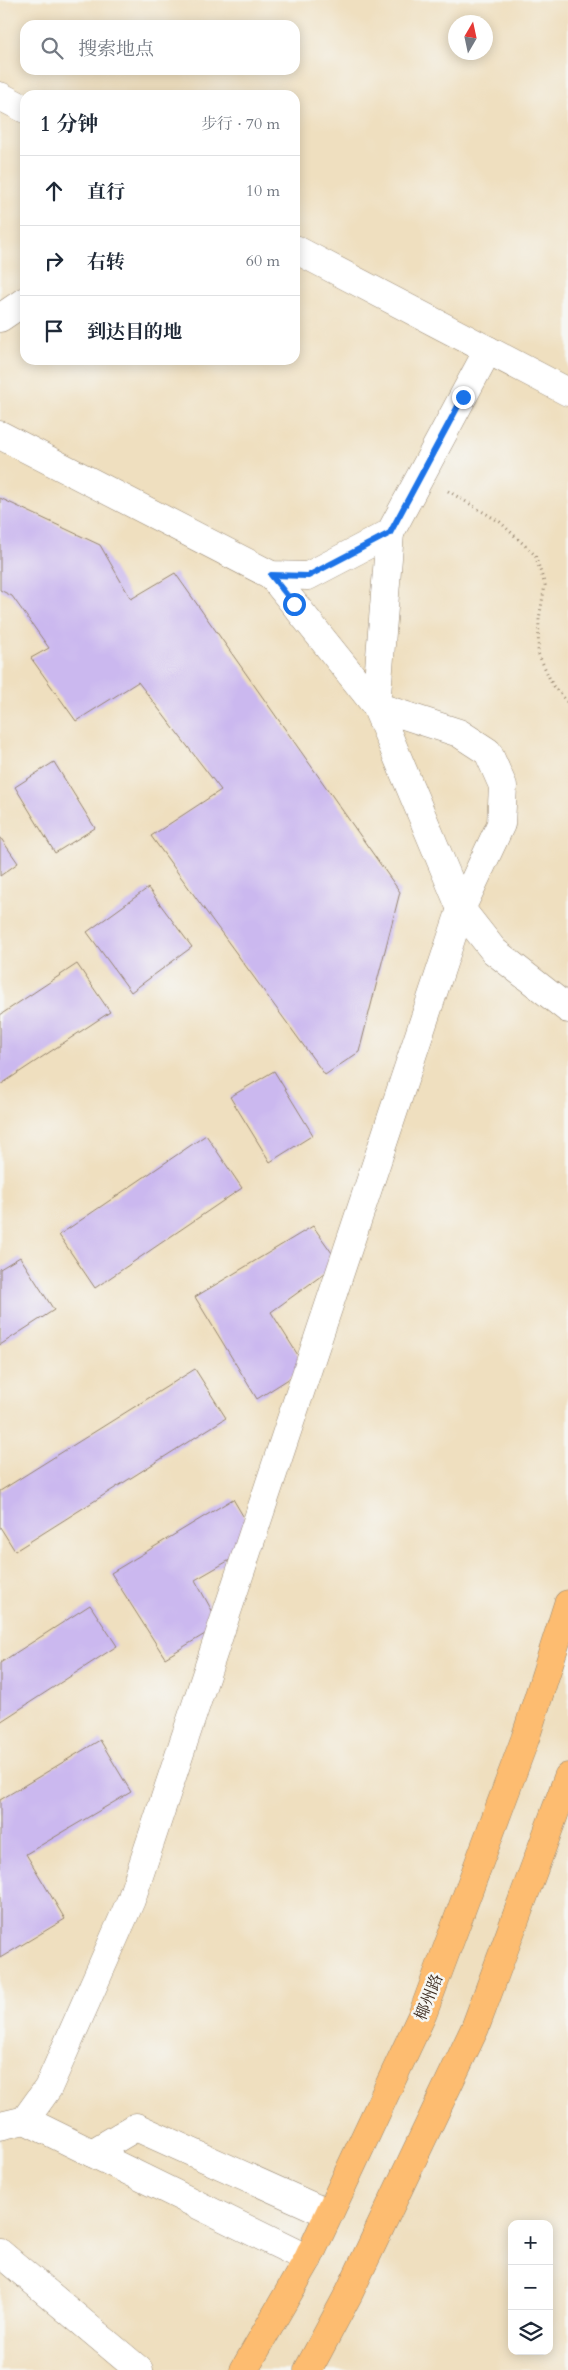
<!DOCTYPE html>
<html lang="zh">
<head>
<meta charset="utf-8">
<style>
  body { margin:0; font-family:Cardo,"Noto Serif SC",serif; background:#f2f2f3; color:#1f2937 }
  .controls { position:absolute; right:15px; bottom:15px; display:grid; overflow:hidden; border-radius:10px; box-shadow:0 2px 12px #0003 }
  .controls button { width:45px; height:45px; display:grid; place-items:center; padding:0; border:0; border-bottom:1px solid #e0e1e3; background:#fff; color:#1f2937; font:25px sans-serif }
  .compass { position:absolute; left:448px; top:15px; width:45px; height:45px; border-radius:50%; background:#fff; box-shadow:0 2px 12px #0003; rotate:9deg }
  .stop { position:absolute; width:15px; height:15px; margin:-11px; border:4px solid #1a73e8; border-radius:50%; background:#fff }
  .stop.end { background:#1a73e8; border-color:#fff; box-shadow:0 1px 5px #0008 }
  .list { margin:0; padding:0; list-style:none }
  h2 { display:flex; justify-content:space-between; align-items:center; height:65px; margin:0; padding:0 20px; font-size:21px }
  h2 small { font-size:16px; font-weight:400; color:#747a83 }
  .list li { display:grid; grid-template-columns:32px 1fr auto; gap:15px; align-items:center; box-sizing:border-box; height:70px; padding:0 20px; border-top:1px solid #e0e1e3 }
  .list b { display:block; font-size:19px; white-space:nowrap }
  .list em { font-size:16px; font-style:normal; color:#747a83 }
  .icon { flex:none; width:28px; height:28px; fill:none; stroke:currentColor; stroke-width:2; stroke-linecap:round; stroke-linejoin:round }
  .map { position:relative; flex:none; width:568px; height:2370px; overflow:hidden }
  .search { position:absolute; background:#fff; box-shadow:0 2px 12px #0003; left:20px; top:20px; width:280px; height:55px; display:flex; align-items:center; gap:12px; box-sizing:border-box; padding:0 18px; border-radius:15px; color:#747a83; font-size:19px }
  .panel { position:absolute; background:#fff; box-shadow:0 2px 12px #0003; left:20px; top:90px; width:280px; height:275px; border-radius:15px }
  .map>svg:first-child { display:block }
</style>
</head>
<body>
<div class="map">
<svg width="568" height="2370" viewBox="0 0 568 2370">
  <rect width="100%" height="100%" fill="#f6f6f2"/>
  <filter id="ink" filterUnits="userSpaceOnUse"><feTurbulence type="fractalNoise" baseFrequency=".02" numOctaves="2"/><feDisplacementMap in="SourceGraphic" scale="10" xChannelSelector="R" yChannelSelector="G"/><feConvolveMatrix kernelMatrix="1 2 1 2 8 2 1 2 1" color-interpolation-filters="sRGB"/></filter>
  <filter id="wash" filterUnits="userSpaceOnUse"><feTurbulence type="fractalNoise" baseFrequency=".0096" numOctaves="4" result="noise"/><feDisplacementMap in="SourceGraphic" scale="20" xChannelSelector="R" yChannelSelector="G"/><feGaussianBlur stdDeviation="1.12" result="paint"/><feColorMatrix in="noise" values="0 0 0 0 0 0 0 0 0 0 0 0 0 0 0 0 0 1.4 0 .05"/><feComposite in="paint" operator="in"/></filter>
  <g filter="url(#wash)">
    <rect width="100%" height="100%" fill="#efdfbf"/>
    <g id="blocks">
      <g fill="#cbb8ef">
        <polygon points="0,498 100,545 131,599 175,573 400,892 359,1052 325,1075 151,836 221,790 138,682 76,721 31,658 49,648 12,596 0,590"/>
        <polygon points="54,762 95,828 55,853 15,787"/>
        <polygon points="0,837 18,863 0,876"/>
        <polygon points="148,888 192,947 131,992 87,932"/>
        <polygon points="77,964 110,1012 0,1085 0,1015"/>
        <polygon points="274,1071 313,1135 270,1162 230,1097"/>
        <polygon points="206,1135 242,1188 95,1288 59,1235"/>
        <polygon points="313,1226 339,1263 271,1312 306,1368 257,1399 195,1297"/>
        <polygon points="20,1257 54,1310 0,1345 0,1269"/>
        <polygon points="195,1369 226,1418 15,1551 0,1527 0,1491"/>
        <polygon points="233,1499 259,1543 195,1580 220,1625 165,1658 111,1573"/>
        <polygon points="90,1605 117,1646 0,1722 0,1663"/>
        <polygon points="100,1740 131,1792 26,1854 65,1919 0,1958 0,1800"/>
      </g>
    </g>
  </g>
  <g filter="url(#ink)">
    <use href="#blocks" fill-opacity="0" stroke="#95846e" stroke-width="1"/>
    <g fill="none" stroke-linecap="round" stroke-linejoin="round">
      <g stroke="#95846e" stroke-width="29">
        <g id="minor">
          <polyline points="0,96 25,109"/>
          <polyline points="295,249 568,392"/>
          <polyline points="0,318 25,301"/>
          <polyline points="0,435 271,575 308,576 390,533 488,350"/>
          <polyline points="271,575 376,706 390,533"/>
          <polygon points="376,706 459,733 488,752 503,786 501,824 461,909"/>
          <polyline points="25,2120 92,2153 136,2127 329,2214"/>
          <polyline points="0,2126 25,2120 48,2088 131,1900 461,909 494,951 568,1009"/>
          <polyline points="92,2153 308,2259"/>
          <polyline points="0,2253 139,2370"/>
        </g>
      </g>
      <g stroke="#95846e" stroke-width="29">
        <g id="major">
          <polyline points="244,2370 308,2259 423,2013 525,1739 568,1604"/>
          <polyline points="308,2370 348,2295 475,2028 568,1777"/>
        </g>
      </g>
      <polyline stroke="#95846e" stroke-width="3" stroke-dasharray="1 4" stroke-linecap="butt" points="448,491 500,522 535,555 545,585 539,619 538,653 553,686 568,703"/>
      <use href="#minor" stroke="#fff" stroke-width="28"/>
      <use href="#major" stroke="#fdbc6f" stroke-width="28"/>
    </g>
  </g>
  <g fill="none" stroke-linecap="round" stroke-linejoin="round" filter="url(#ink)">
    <polyline stroke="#1a73e8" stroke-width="6" points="294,604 271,575 308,576 390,533 463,397"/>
  </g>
  <g text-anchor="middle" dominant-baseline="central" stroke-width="5" stroke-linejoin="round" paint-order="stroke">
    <g font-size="16" fill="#3b2a1e" stroke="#f6f6f2">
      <text transform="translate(429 1997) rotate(-68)">椰州路</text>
    </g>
  </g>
</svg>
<div class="controls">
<button>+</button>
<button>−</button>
<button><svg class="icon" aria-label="layers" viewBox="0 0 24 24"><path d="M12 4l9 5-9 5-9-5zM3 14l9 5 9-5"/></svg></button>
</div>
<svg class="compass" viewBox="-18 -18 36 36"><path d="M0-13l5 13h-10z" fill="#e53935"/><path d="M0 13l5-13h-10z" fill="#747a83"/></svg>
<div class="stop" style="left:294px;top:604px"></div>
<div class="stop end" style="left:463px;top:397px"></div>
<div class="search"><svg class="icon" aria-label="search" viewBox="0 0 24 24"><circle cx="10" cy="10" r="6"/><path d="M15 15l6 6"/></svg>搜索地点</div>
<section class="panel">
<h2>1 分钟<small>步行 · 70 m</small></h2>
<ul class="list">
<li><svg class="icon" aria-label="ahead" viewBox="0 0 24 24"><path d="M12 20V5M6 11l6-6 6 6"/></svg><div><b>直行</b></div><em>10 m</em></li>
<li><svg class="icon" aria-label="right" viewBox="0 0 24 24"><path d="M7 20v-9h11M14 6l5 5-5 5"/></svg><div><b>右转</b></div><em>60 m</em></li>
<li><svg class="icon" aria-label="arrive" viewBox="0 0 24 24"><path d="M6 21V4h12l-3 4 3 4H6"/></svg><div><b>到达目的地</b></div></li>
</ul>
</section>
</div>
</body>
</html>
